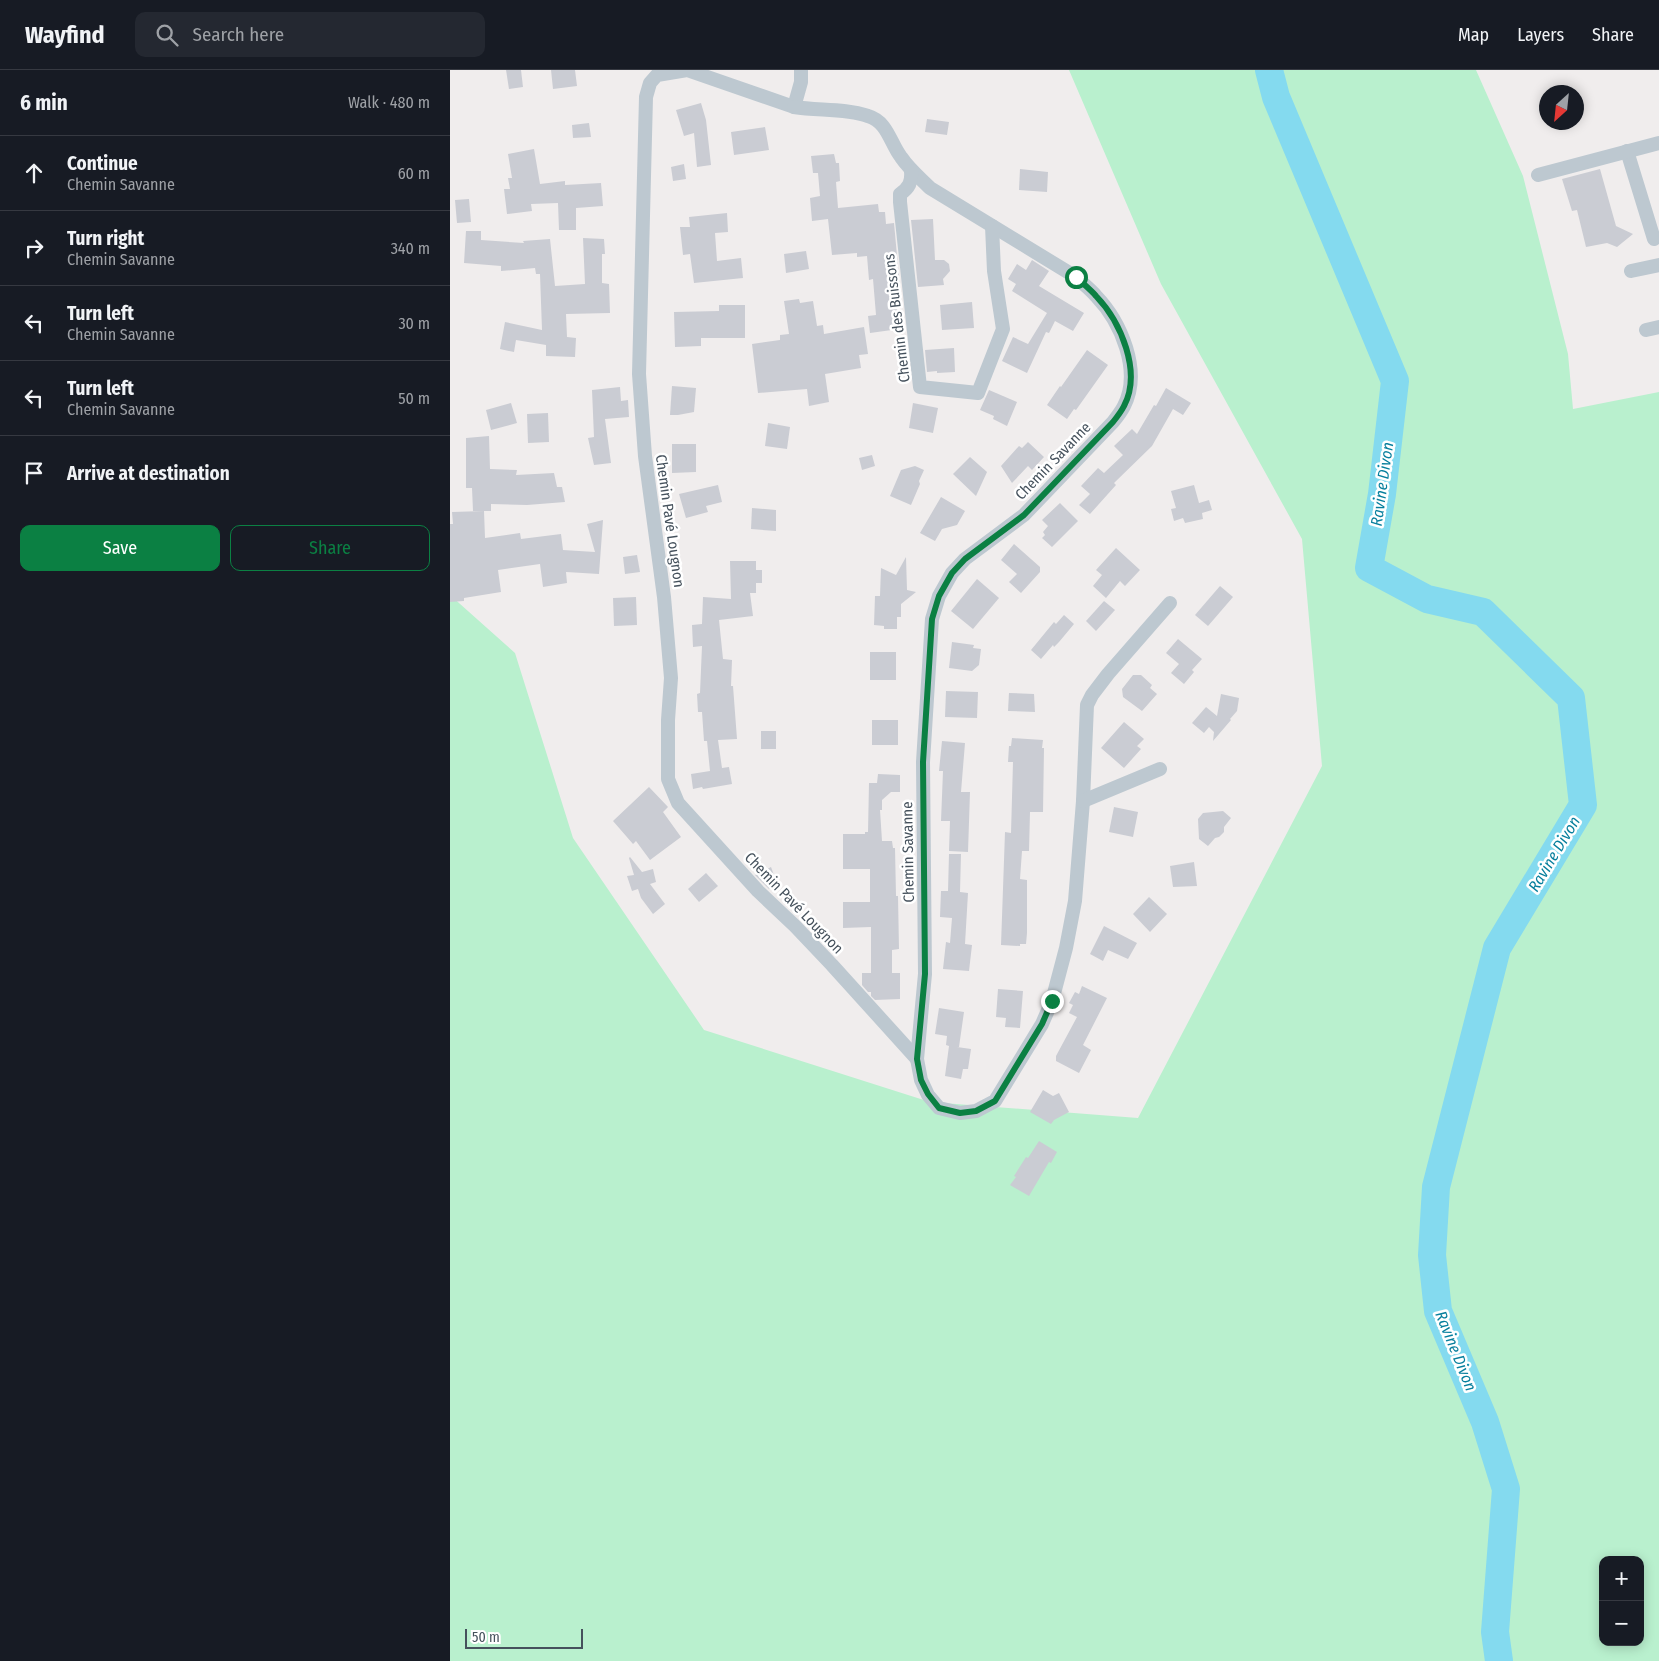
<!DOCTYPE html>
<html lang="en">
<head>
<meta charset="utf-8">
<style>
  body { margin:0; font-family:"Fira Sans Condensed",sans-serif; background:#242831; color:#f1f3f6 }
  .controls { position:absolute; right:15px; bottom:15px; display:grid; overflow:hidden; border-radius:10px; box-shadow:0 2px 12px #0003 }
  .controls button { width:45px; height:45px; display:grid; place-items:center; padding:0; border:0; border-bottom:1px solid #363941; background:#171b24; color:#f1f3f6; font:25px sans-serif }
  .compass { position:absolute; left:1089px; top:15px; width:45px; height:45px; border-radius:50%; background:#171b24; box-shadow:0 2px 12px #0003; rotate:207deg }
  .scale { position:absolute; left:15px; bottom:12px; width:118px; box-sizing:border-box; padding-left:5px; border:2px solid #45515c; border-top:0; font-size:14px; line-height:18px; white-space:nowrap; color:#45515c; -webkit-text-stroke:4px #fff; paint-order:stroke }
  .stop { position:absolute; width:15px; height:15px; margin:-11px; border:4px solid #0b8043; border-radius:50%; background:#fff }
  .stop.end { background:#0b8043; border-color:#fff; box-shadow:0 1px 5px #0008 }
  .list { margin:0; padding:0; list-style:none }
  h2 { display:flex; justify-content:space-between; align-items:center; height:65px; margin:0; padding:0 20px; font-size:21px }
  h2 small { font-size:16px; font-weight:400; color:#9ea1a6 }
  .list li { display:grid; grid-template-columns:32px 1fr auto; gap:15px; align-items:center; box-sizing:border-box; height:75px; padding:0 20px; border-top:1px solid #363941 }
  .list b { display:block; font-size:19px; white-space:nowrap }
  .list p { margin:0; font-size:16px; white-space:nowrap; color:#9ea1a6 }
  .list em { font-size:16px; font-style:normal; color:#9ea1a6 }
  .actions { display:flex; gap:10px; padding:15px 20px }
  .actions a { flex:1; padding:11px 0; border:1px solid #0b8043; border-radius:10px; text-align:center; font-size:18px; color:#0b8043 }
  .actions .main { background:#0b8043; color:#fff }
  .icon { flex:none; width:28px; height:28px; fill:none; stroke:currentColor; stroke-width:2; stroke-linecap:round; stroke-linejoin:round }
  .map { position:relative; flex:none; width:1209px; height:1591px; overflow:hidden }
  header { display:flex; align-items:center; gap:30px; box-sizing:border-box; height:70px; padding:0 25px; background:#171b24; border-bottom:1px solid #363941 }
  header strong { font-size:24px }
  nav { display:flex; gap:28px; margin-inline-start:auto; font-size:18px }
  .search { width:350px; height:45px; background:#242831; display:flex; align-items:center; gap:12px; box-sizing:border-box; padding:0 18px; border-radius:10px; color:#9ea1a6; font-size:19px }
  main { display:flex }
  aside { flex:1; background:#171b24 }
  .map>svg:first-child { display:block }
</style>
</head>
<body>
<header>
<strong>Wayfind</strong>
<div class="search"><svg class="icon" aria-label="search" viewBox="0 0 24 24"><circle cx="10" cy="10" r="6"/><path d="M15 15l6 6"/></svg>Search here</div>
<nav><a>Map</a><a>Layers</a><a>Share</a></nav>
</header>
<main>
<aside>
<h2>6 min<small>Walk · 480 m</small></h2>
<ul class="list">
<li><svg class="icon" aria-label="ahead" viewBox="0 0 24 24"><path d="M12 20V5M6 11l6-6 6 6"/></svg><div><b>Continue</b><p>Chemin Savanne</p></div><em>60 m</em></li>
<li><svg class="icon" aria-label="right" viewBox="0 0 24 24"><path d="M7 20v-9h11M14 6l5 5-5 5"/></svg><div><b>Turn right</b><p>Chemin Savanne</p></div><em>340 m</em></li>
<li><svg class="icon" aria-label="left" viewBox="0 0 24 24"><path d="M17 20v-9H6M10 6l-5 5 5 5"/></svg><div><b>Turn left</b><p>Chemin Savanne</p></div><em>30 m</em></li>
<li><svg class="icon" aria-label="left" viewBox="0 0 24 24"><path d="M17 20v-9H6M10 6l-5 5 5 5"/></svg><div><b>Turn left</b><p>Chemin Savanne</p></div><em>50 m</em></li>
<li><svg class="icon" aria-label="arrive" viewBox="0 0 24 24"><path d="M6 21V4h12l-3 4 3 4H6"/></svg><div><b>Arrive at destination</b></div></li>
</ul>
<div class="actions"><a class="main">Save</a><a>Share</a></div>
</aside>
<div class="map">
<svg width="1209" height="1591" viewBox="0 0 1209 1591">
  <rect width="100%" height="100%" fill="#f0eded"/>
  <path fill="#b9f0ce" fill-rule="evenodd" d="M 619,0 L 1026,0 L 1073,106 L 1118,284 L 1123,339 L 1209,322 L 1209,1591 L 0,1591 L 0,525 L 65,583 L 123,768 L 254,960 L 480,1032 L 688,1048 L 872,696 L 852,469 L 711,214 ZM 1153,1490 L 1190,1490 L 1190,1572 L 1153,1572 Z"/>
  <g fill="none" stroke-linecap="round" stroke-linejoin="round">
    <polyline stroke="#84daef" stroke-width="28" points="819,0 826,27 945,311 932,424 919,498 977,529 1033,542 1121,628 1133,735 1047,878 986,1117 982,1185 988,1241 1035,1352 1056,1419 1045,1562 1049,1591"/>
  </g>
  <g fill="#caccd3">
    <polygon points="56,0 71,0 73,17 59,19"/>
    <polygon points="101,0 125,0 127,16 103,19"/>
    <polygon points="251,33 256,50 261,95 247,97 244,63 234,66 226,40"/>
    <polygon points="477,49 499,52 497,65 475,62"/>
    <polygon points="139,53 141,67 123,68 122,55"/>
    <polygon points="315,57 319,80 284,85 281,62"/>
    <polygon points="84,79 90,114 115,111 115,115 151,113 153,136 126,138 126,160 109,160 108,133 81,134 82,141 57,144 54,119 60,119 58,108 62,108 58,84"/>
    <polygon points="384,84 386,93 389,93 390,111 386,112 388,138 428,134 429,142 435,142 436,154 444,153 450,218 447,218 448,225 445,226 449,259 420,263 418,246 426,245 423,209 419,210 417,186 407,187 407,183 382,185 378,149 362,151 360,128 370,126 368,103 363,103 361,86"/>
    <polygon points="234,94 236,109 223,111 221,97"/>
    <polygon points="570,99 598,102 597,122 569,120"/>
    <polygon points="1150,99 1166,156 1183,164 1167,177 1157,173 1136,177 1127,140 1122,141 1112,109"/>
    <polygon points="19,129 21,152 7,153 5,130"/>
    <polygon points="277,143 278,162 265,163 267,191 291,188 293,208 244,213 240,184 233,185 230,157 240,157 239,147"/>
    <polygon points="483,149 485,190 494,190 499,194 500,201 493,209 494,215 468,217 461,150"/>
    <polygon points="16,161 31,161 31,170 74,173 73,171 100,169 105,216 135,214 133,168 154,169 155,184 152,184 152,213 159,214 160,243 116,244 117,267 126,268 125,287 96,286 96,275 66,270 64,282 50,279 55,252 92,260 90,204 86,204 85,198 51,201 51,196 14,193"/>
    <polygon points="356,181 359,199 336,203 334,184"/>
    <polygon points="582,190 599,201 589,216 634,243 623,261 605,251 599,263 596,262 577,303 552,291 563,267 578,274 597,243 562,221 566,214 558,209 567,194 576,200"/>
    <polygon points="349,229 350,233 363,231 367,256 373,255 374,264 414,257 418,284 409,285 411,298 375,304 379,332 359,336 357,319 308,323 302,274 330,270 330,265 339,264 334,231"/>
    <polygon points="522,232 524,258 492,260 490,235"/>
    <polygon points="269,235 295,235 295,268 251,268 251,276 225,277 224,242 269,241"/>
    <polygon points="504,278 505,302 487,303 487,301 477,302 475,280"/>
    <polygon points="637,280 658,295 626,340 624,339 617,349 597,335 610,316 611,317"/>
    <polygon points="222,316 246,318 244,342 228,345 220,345"/>
    <polygon points="170,317 171,331 178,330 179,347 155,349 161,393 144,395 138,368 144,367 142,320"/>
    <polygon points="716,318 741,333 733,345 723,339 702,376 664,413 666,415 640,444 629,435 640,424 631,416 648,398 654,403 673,385 664,376 682,359 687,364 704,335 706,336"/>
    <polygon points="539,320 567,332 557,356 543,349 544,346 530,340"/>
    <polygon points="61,333 67,353 41,360 36,340"/>
    <polygon points="463,333 488,338 483,363 459,358"/>
    <polygon points="98,343 99,372 78,373 77,344"/>
    <polygon points="318,353 340,357 337,379 315,376"/>
    <polygon points="39,366 40,399 67,400 66,405 104,403 107,417 112,417 115,432 77,435 41,434 41,441 23,441 22,418 16,418 16,368"/>
    <polygon points="578,372 594,387 582,400 578,396 562,413 551,396 569,376 572,378"/>
    <polygon points="222,374 246,374 246,402 222,403"/>
    <polygon points="422,385 425,396 412,400 409,388"/>
    <polygon points="520,387 537,402 526,426 503,404"/>
    <polygon points="465,396 474,400 469,411 470,414 461,435 440,426 451,400"/>
    <polygon points="268,415 272,432 256,436 258,442 236,448 229,424"/>
    <polygon points="744,415 749,433 759,430 762,440 752,443 753,449 735,453 733,448 724,451 721,439 726,438 721,421"/>
    <polygon points="491,427 515,441 507,455 492,459 485,471 470,463"/>
    <polygon points="610,433 628,451 602,477 592,468 595,465 593,462 598,456 592,450"/>
    <polygon points="302,438 326,440 326,461 301,459"/>
    <polygon points="34,441 35,468 70,463 71,469 111,464 113,480 145,482 137,454 153,450 149,504 116,502 117,513 93,517 90,494 48,500 51,522 14,528 14,531 0,532 0,454 3,454 2,442"/>
    <polygon points="564,474 590,497 590,502 571,523 559,512 567,504 551,490"/>
    <polygon points="666,478 690,500 675,516 670,511 656,528 643,516 652,505 646,500"/>
    <polygon points="187,485 190,502 175,504 173,487"/>
    <polygon points="456,487 457,520 466,522 451,534 451,547 447,547 447,559 434,559 434,556 424,555 425,526 430,526 431,498 446,505"/>
    <polygon points="280,491 306,491 306,500 312,500 312,513 306,513 306,523 300,523 303,546 269,550 273,589 282,590 281,616 283,616 287,669 268,670 272,698 279,697 282,714 253,719 252,717 243,719 241,704 260,701 257,671 254,671 252,642 248,642 247,624 250,623 252,576 243,577 242,555 252,554 253,527 281,529"/>
    <polygon points="527,509 549,528 523,559 501,541"/>
    <polygon points="770,516 783,527 758,556 745,545"/>
    <polygon points="186,527 187,555 164,556 163,528"/>
    <polygon points="654,531 665,540 646,561 636,551"/>
    <polygon points="614,545 624,554 609,572 604,577 603,575 591,589 581,580 604,552 606,554"/>
    <polygon points="728,569 752,589 742,600 744,602 734,614 721,603 729,594 716,583"/>
    <polygon points="502,572 524,575 523,578 531,579 529,595 522,601 499,598"/>
    <rect x="420" y="582" width="26" height="28"/>
    <polygon points="683,605 691,605 702,615 700,618 707,624 692,641 673,627 672,619"/>
    <polygon points="496,621 528,622 527,648 495,647"/>
    <polygon points="559,623 584,624 585,642 558,641"/>
    <polygon points="771,624 789,628 787,641 780,649 781,650 763,671 764,662 759,657 754,663 742,653 756,637 767,646"/>
    <rect x="422" y="650" width="26" height="25"/>
    <polygon points="674,652 694,669 687,676 691,679 674,698 651,678"/>
    <rect x="311" y="661" width="15" height="18"/>
    <polygon points="562,668 593,670 592,678 594,678 593,742 580,742 579,781 572,781 570,809 577,810 577,863 576,874 570,874 570,876 551,875 555,762 561,763 563,692 558,692 559,676 561,676"/>
    <polygon points="492,671 515,673 511,722 520,722 518,782 499,781 500,751 491,751 493,701 489,701"/>
    <polygon points="428,704 450,705 450,722 441,722 432,730 432,740 430,740 432,771 442,771 443,778 445,778 446,826 448,826 449,879 442,880 442,903 450,903 450,929 425,930 421,926 421,922 418,922 412,915 412,903 421,903 421,857 393,858 393,832 420,832 420,799 393,799 393,764 415,764 415,762 418,762 419,713 427,713"/>
    <polygon points="199,717 218,737 213,742 231,767 200,790 186,771 183,774 163,751"/>
    <polygon points="664,737 688,742 683,767 659,762"/>
    <polygon points="773,741 781,748 774,757 774,762 769,767 765,768 758,776 749,769 748,749 753,743"/>
    <polygon points="499,784 511,784 510,822 518,823 515,874 522,875 519,901 493,899 496,872 500,873 502,848 490,847 491,821 498,821"/>
    <polygon points="180,787 192,802 203,799 206,812 200,814 215,834 203,844 191,828 188,819 182,821 177,806 184,805 179,788"/>
    <polygon points="744,792 747,816 723,817 720,796"/>
    <polygon points="321,797 324,805 322,818 319,819 305,805"/>
    <polygon points="256,803 268,816 249,832 238,819"/>
    <polygon points="699,827 717,844 700,862 683,844"/>
    <polygon points="654,856 687,873 678,889 658,880 653,891 640,884"/>
    <polygon points="632,916 657,928 633,975 641,980 629,1003 606,991 606,986 627,947 619,943 623,935 619,933 625,922 629,924"/>
    <polygon points="548,919 573,921 570,958 555,957 556,948 546,947"/>
    <polygon points="489,938 514,942 509,977 507,977 521,979 518,999 513,999 511,1009 495,1006 499,976 496,975 497,966 485,964"/>
    <polygon points="593,1020 603,1026 609,1023 619,1042 604,1050 601,1054 580,1042"/>
    <polygon points="589,1071 607,1082 601,1093 599,1092 579,1126 560,1115 566,1107 564,1106 576,1087 578,1088"/>
  </g>
  <g fill="none" stroke-linecap="round" stroke-linejoin="round">
    <g stroke="#bdc8d0" stroke-width="14">
      <polyline points="351,0 351,12 344,37 237,0 207,5 200,13 196,27 189,304 195,386 214,527 221,608 218,650 218,709 228,733 308,821 345,856 382,895 467,989"/>
      <path d="M 344,37 C 368,41 394,38 418,46 C 438,52 440,73 451,87 C 459,99 470,108 480,118 L 626,207 C 632,213 640,219 646,226 C 671,252 692,301 674,336 C 671,342 667,347 663,352 L 574,445 L 515,489 L 502,503 L 489,526 L 482,549 L 473,692 L 475,904 L 467,989 L 471,1010 L 478,1025 L 489,1038 L 510,1043 L 526,1041 L 545,1031 L 592,954 L 602,931 L 616,878 L 625,831 L 633,731 L 637,635 L 642,625 L 658,604 L 720,533"/>
      <polyline points="1177,81 1204,169"/>
      <path d="M 461,101 C 462,112 459,118 450,124 L 450,132 L 470,317 L 528,323 L 553,259 L 544,201 L 542,156"/>
      <polyline points="1088,105 1209,73"/>
      <polyline points="1181,201 1209,195"/>
      <polyline points="1196,260 1209,257"/>
      <polyline points="633,731 710,699"/>
    </g>
  </g>
  <g fill="none" stroke-linecap="round" stroke-linejoin="round">
    <path stroke="#0b8043" stroke-width="6" d="M 602,931 L 592,954 L 545,1031 L 526,1041 L 510,1043 L 489,1038 L 478,1024 L 471,1010 L 467,989 L 475,904 L 473,692 L 482,549 L 489,526 L 502,503 L 515,489 L 574,445 L 663,352 C 667,347 671,342 674,336 C 692,302 671,252 646,226 C 640,219 632,213 626,207"/>
  </g>
  <g text-anchor="middle" dominant-baseline="central" stroke-width="5" stroke-linejoin="round" paint-order="stroke">
    <g font-size="15" fill="#45515c" stroke="#fff">
      <text transform="translate(447 248) rotate(-97)">Chemin des Buissons</text>
      <text transform="translate(603 391) rotate(-46)">Chemin Savanne</text>
      <text transform="translate(220 451) rotate(82)">Chemin Pavé Lougnon</text>
      <text transform="translate(458 782) rotate(-91)">Chemin Savanne</text>
      <text transform="translate(344 833) rotate(46)">Chemin Pavé Lougnon</text>
    </g>
    <g font-size="16" font-style="italic" fill="#077f9d" stroke="#fff">
      <text transform="translate(932 414) rotate(-82)">Ravine Divon</text>
      <text transform="translate(1104 784) rotate(-59)">Ravine Divon</text>
      <text transform="translate(1006 1281) rotate(68)">Ravine Divon</text>
    </g>
  </g>
</svg>
<div class="controls">
<button>+</button>
<button>−</button>
</div>
<svg class="compass" viewBox="-18 -18 36 36"><path d="M0-13l5 13h-10z" fill="#e53935"/><path d="M0 13l5-13h-10z" fill="#9ea1a6"/></svg>
<div class="scale">50 m</div>
<div class="stop" style="left:626px;top:207px"></div>
<div class="stop end" style="left:602px;top:931px"></div>
</div>
</main>
</body>
</html>
